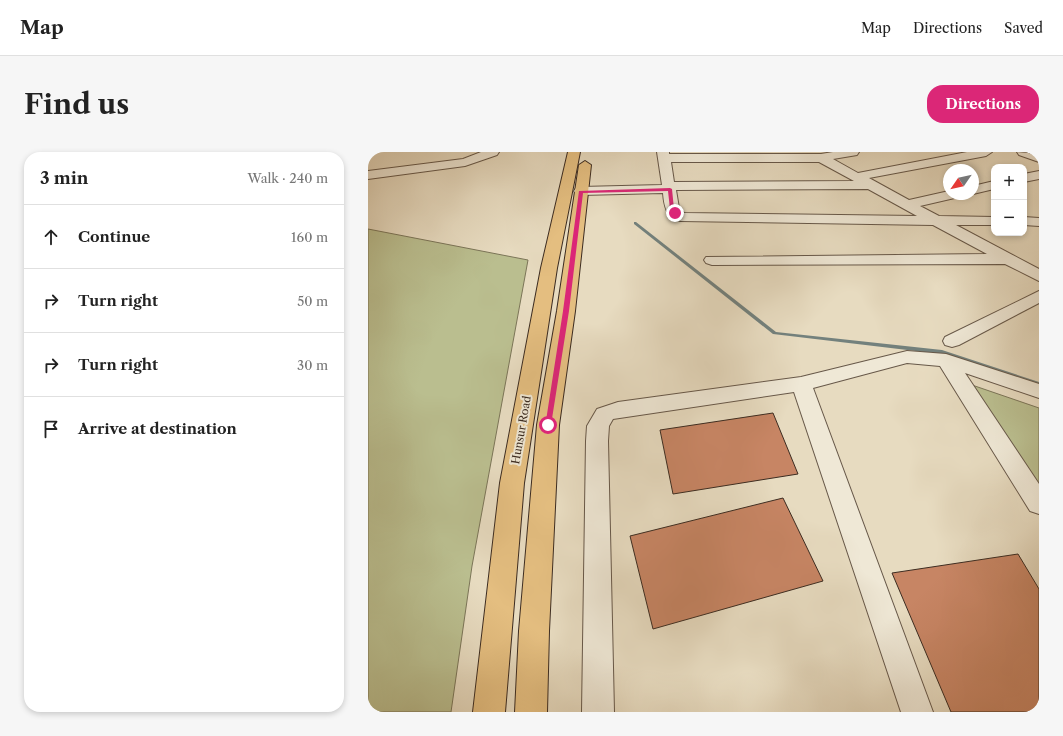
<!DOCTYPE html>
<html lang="en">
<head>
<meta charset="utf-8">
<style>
  body { margin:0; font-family:"Libre Caslon Text",serif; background:#f6f6f6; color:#222 }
  .controls { position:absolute; right:12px; top:12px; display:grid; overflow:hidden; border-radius:8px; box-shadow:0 2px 6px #0003 }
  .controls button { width:36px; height:36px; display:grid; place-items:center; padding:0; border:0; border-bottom:1px solid #e0e0e0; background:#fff; color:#222; font:20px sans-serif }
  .compass { position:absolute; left:575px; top:12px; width:36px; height:36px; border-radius:50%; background:#fff; box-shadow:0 2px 6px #0003; rotate:236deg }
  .stop { position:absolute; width:12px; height:12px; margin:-9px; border:3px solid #db2777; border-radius:50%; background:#fff }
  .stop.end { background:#db2777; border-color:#fff; box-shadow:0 1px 4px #0008 }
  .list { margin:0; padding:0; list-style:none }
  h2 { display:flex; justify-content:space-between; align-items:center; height:52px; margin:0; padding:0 16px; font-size:17px }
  h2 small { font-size:13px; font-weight:400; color:#767676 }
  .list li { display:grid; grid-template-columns:26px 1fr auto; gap:12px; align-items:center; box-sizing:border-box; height:64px; padding:0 16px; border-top:1px solid #e0e0e0 }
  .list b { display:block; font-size:15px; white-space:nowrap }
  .list em { font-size:13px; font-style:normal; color:#767676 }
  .icon { flex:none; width:22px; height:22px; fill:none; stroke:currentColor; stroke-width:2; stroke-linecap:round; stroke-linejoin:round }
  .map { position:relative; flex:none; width:671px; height:560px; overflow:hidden; border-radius:16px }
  header { display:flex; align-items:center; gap:24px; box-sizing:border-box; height:56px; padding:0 20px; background:#fff; border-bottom:1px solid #e0e0e0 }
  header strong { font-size:19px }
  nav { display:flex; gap:22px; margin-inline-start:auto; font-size:14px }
  .intro { display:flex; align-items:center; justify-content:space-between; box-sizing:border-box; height:96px; padding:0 24px }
  h1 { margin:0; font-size:28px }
  .button { padding:10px 18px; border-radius:16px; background:#db2777; color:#fff; font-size:14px; font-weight:700 }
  main { display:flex; gap:24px; padding:0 24px }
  aside { flex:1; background:#fff; border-radius:16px; box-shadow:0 2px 6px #0003 }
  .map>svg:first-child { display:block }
</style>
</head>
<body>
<header>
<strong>Map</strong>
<nav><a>Map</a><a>Directions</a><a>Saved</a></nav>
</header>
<div class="intro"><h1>Find us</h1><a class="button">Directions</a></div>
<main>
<aside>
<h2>3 min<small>Walk · 240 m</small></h2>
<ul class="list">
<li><svg class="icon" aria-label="ahead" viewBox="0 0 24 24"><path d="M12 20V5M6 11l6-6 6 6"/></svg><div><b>Continue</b></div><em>160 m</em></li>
<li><svg class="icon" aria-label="right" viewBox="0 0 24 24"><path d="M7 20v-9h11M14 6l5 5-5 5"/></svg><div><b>Turn right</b></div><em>50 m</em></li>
<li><svg class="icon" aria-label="right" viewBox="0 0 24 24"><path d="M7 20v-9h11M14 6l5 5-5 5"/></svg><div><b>Turn right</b></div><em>30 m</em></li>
<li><svg class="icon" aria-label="arrive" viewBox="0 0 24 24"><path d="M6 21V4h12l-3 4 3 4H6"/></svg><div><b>Arrive at destination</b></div></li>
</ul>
</aside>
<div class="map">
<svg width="671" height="560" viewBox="0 0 671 560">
  <rect width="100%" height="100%" fill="#e7dbc0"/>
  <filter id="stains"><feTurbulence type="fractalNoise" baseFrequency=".005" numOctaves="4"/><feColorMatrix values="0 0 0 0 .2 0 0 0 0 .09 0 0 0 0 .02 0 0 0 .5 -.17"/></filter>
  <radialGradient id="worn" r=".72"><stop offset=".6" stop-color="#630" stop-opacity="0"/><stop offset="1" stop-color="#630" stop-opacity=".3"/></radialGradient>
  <g fill="#babe8f" stroke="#7b7558">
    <polygon points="0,77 160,108 104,414 83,560 0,560"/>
    <polygon points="601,232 671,256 671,337"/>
  </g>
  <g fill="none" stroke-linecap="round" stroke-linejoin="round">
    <polygon fill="#73817d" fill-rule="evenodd" points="266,70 268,70 408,180 574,198 671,230 671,234 573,202 405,182 266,72"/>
  </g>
  <g fill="#c78564" stroke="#3c2c21">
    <polygon points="405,261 430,322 305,342 292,278"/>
    <polygon points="415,346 455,429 285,477 262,384"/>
    <polygon points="650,402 671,437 671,560 583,560 524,421"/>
  </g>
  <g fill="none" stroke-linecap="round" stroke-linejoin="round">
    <g stroke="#675849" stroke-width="2">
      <g id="minor">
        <polygon points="113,0 131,0 129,3 97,14 0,27 0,19 95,7"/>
        <path d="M 289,0 L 301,0 L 301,2 L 453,2 L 465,0 L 491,0 L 489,3 L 465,7 L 490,21 L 599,0 L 624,0 L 618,4 L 501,26 L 541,48 L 581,39 L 581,42 L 593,42 L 591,45 L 552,54 L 571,64 L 626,65 L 626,73 L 588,73 L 671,117 L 671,129 L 637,112 L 344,113 L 338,111 L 336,108 L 338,105 L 619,102 L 565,73 L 312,69 C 298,66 296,53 295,41 L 213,43 L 208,42 L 206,39 L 208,36 L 213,35 L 294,33 ZM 303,10 L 451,10 L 486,29 L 306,30 ZM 500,37 L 549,64 L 316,61 L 311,56 L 308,38 Z"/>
        <polygon points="649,0 671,2 671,10 651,3"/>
        <polygon points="671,19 671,27 656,30 656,22"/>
        <polygon points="626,29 626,37 605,42 605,34"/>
        <polygon points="656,65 671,66 671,74 656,73"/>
        <polygon points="671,139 671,151 591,193 584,195 577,193 575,189 577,185"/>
        <polygon points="539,199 578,202 671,232 671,246 597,221 671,332 671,362 662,359 572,214 539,211 445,236 565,560 533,560 426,240 245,267 241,274 240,289 246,560 214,560 218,289 219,274 229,257 250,250 433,225"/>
      </g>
    </g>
    <g stroke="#3c2c21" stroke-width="2">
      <g id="major">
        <polygon points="200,0 212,0 189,116 156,331 137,560 105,560 132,331 173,116"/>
        <polygon points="217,9 223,13 207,159 191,273 181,479 179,560 147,560 151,479 169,273 189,159 211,13"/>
      </g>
    </g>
    <use href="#minor" fill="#efe8d6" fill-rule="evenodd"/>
    <use href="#major" fill="#e4be80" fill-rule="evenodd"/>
  </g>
  <polygon fill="#db2777" points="302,36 304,37 306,57 309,61 307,63 302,57 300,39 215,41 201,159 183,273 177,275 195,159 211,39"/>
  <g text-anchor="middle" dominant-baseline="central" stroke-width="4" stroke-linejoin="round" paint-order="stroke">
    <g font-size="11" fill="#3c2c21" stroke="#efe8d6">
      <text transform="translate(153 278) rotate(-80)">Hunsur Road</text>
    </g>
  </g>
  <rect width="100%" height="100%" filter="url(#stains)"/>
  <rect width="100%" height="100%" fill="url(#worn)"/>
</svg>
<div class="controls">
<button>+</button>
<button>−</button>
</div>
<svg class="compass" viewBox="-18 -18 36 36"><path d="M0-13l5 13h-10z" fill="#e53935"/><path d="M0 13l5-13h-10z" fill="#767676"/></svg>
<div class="stop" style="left:180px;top:273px"></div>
<div class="stop end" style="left:307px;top:61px"></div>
</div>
</main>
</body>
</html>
